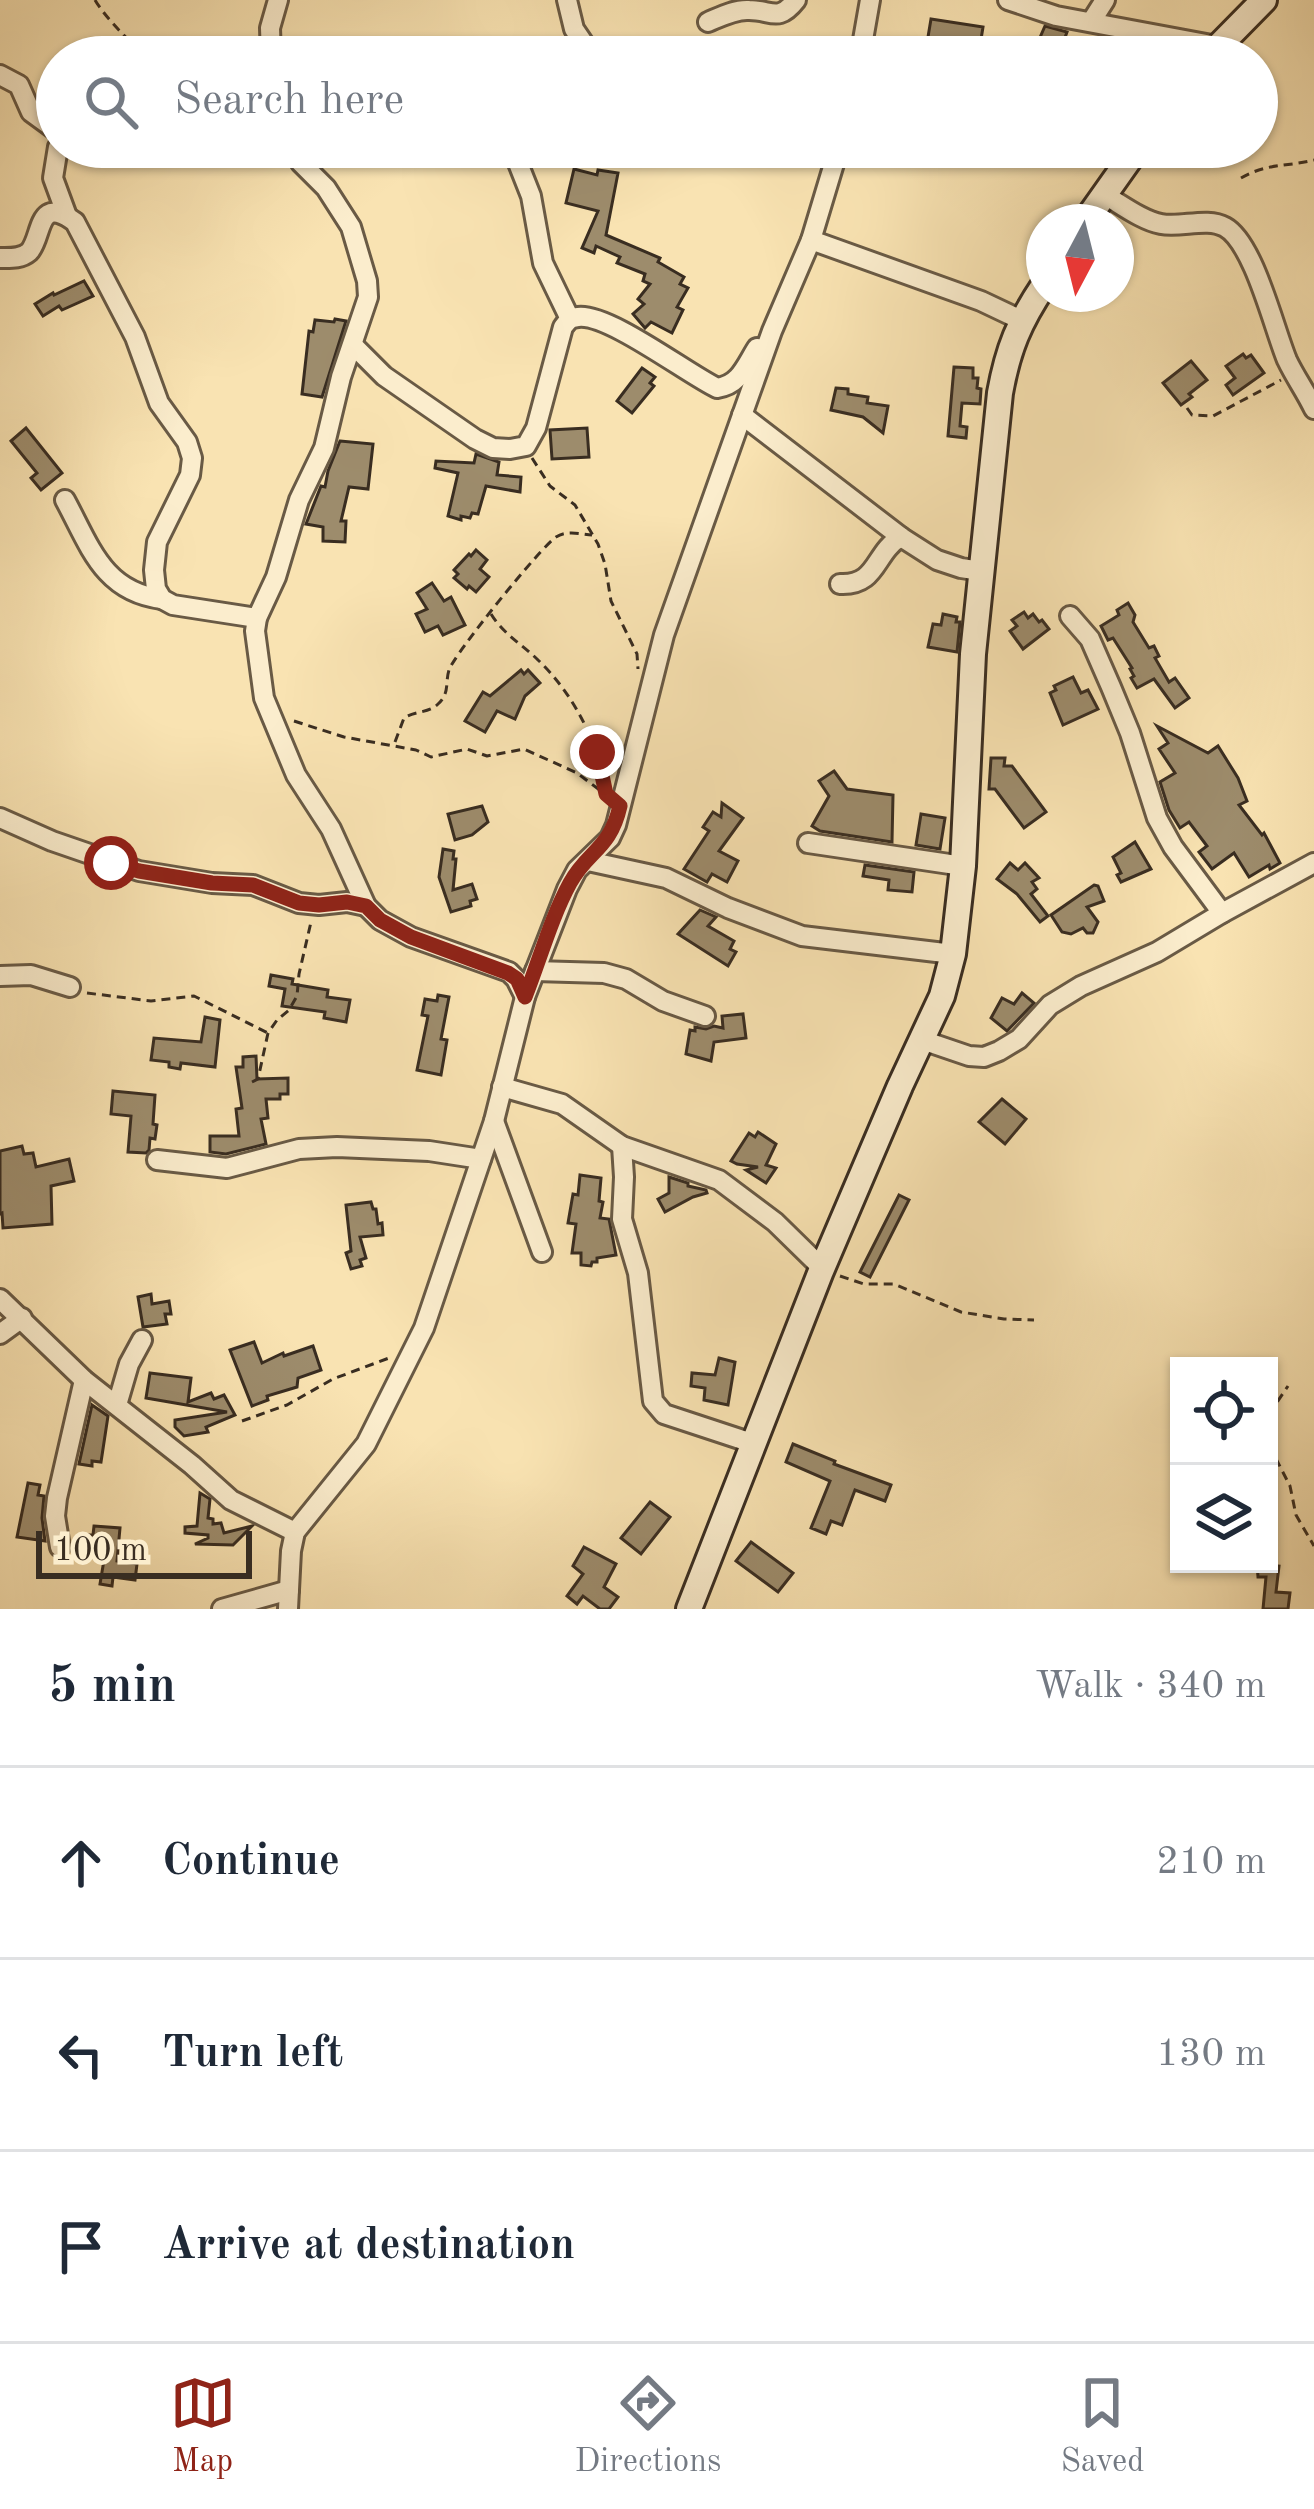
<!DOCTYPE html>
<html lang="en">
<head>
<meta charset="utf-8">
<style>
  body { margin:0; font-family:"Old Standard TT",serif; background:#f6f6f7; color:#1f2937 }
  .controls { position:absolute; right:36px; bottom:36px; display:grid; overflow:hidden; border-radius:0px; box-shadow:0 3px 9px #0004 }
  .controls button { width:108px; height:108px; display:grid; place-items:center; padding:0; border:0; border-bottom:3px solid #e0e1e3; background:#fff; color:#1f2937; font:60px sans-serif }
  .compass { position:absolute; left:1026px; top:204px; width:108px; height:108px; border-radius:50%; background:#fff; box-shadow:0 3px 9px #0004; rotate:187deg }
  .scale { position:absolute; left:36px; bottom:30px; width:216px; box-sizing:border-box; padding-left:12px; border:6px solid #392d21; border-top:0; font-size:33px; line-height:42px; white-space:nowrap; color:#392d21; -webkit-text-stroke:9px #fbedcd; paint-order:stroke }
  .stop { position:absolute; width:36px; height:36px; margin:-27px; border:9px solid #8f2418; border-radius:50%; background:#fff }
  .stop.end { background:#8f2418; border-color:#fff; box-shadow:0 3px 12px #0008 }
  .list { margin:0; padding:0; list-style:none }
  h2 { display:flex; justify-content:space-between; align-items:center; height:156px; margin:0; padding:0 48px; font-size:51px }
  h2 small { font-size:39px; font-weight:400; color:#747a83 }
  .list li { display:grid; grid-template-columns:78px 1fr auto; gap:36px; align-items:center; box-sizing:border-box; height:192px; padding:0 48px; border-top:3px solid #e0e1e3 }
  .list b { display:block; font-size:45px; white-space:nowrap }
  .list em { font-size:39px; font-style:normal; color:#747a83 }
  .icon { flex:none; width:66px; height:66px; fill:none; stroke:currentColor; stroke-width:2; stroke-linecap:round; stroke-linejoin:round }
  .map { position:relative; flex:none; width:1314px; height:1609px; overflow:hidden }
  .search { position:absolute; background:#fff; box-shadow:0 3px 9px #0004; left:36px; right:36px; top:36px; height:132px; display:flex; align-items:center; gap:30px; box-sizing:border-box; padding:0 42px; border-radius:66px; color:#747a83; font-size:45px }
  .sheet { height:732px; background:#fff }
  nav { display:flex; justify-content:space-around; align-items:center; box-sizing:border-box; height:168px; border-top:3px solid #e0e1e3; background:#fff; font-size:33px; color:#747a83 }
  nav a { display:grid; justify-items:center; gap:6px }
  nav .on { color:#8f2418 }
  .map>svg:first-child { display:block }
</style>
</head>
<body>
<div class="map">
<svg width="1314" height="1609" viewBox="0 0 1314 1609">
  <rect width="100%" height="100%" fill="#f9e3b2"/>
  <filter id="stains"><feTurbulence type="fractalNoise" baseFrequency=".00167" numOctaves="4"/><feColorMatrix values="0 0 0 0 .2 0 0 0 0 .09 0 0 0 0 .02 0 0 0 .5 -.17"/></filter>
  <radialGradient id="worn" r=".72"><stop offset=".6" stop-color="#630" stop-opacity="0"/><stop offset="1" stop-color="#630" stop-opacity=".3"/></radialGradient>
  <g fill="#9d8c6c" stroke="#392d21" stroke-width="3">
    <polygon points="931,19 983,27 979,52 927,43"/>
    <polygon points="1045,26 1067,32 1058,57 1022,57 1029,39 1038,42"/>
    <polygon points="574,169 597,175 598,170 618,173 606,235 660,258 658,262 684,277 680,284 688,288 677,307 683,310 672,333 651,322 645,328 633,314 644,304 638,299 650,284 643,281 645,274 617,263 620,257 596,246 594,253 582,248 598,211 566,203"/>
    <polygon points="84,281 93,296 62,310 59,306 43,316 35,304 53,293 54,295"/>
    <polygon points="335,319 346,321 322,397 302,394 309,331 313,332 315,320 334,322"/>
    <polygon points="1243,354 1246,358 1251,355 1264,373 1233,395 1226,385 1235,378 1226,366"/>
    <polygon points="1191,361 1207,380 1189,394 1192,397 1181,405 1163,383"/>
    <polygon points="954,367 973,368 973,378 978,378 977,388 981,389 980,404 962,403 960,426 967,427 966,438 948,436"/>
    <polygon points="642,368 655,377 650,383 654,386 632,413 617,401"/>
    <polygon points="836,388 848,389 848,394 868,397 867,403 888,406 883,433 863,417 831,410"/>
    <polygon points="26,428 62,473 41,490 31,478 37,473 11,441"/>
    <polygon points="587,428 589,457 552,459 550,430"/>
    <polygon points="340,441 373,444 368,489 349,487 341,521 346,521 345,542 323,541 323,527 306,524 321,486 325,487 328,471"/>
    <polygon points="476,454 499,462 497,475 521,477 520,492 486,486 478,514 472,513 470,518 461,516 461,520 448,516 458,473 435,468 436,461 474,463"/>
    <polygon points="476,550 487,560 480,569 489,577 476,592 469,586 467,589 454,578 458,574 454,570 469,554 471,556"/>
    <polygon points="432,583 444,601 451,597 465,625 443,635 438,626 425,632 416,614 427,609 417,593"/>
    <polygon points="1128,603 1135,615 1133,622 1149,648 1154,646 1159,656 1155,658 1169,682 1175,678 1189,698 1175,708 1154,679 1137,688 1131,678 1134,676 1130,669 1132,668 1113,638 1108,640 1101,626 1119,615 1117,610"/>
    <polygon points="1024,612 1028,618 1033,614 1039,622 1042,620 1049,629 1023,649 1010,631 1017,626 1012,620"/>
    <polygon points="943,614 957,617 956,622 960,622 957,652 928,647 933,624 941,625"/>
    <polygon points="521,670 524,674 528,670 540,683 525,696 515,719 497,711 485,732 465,721 483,692 490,696"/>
    <polygon points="1073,677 1081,693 1088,690 1098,709 1063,725 1050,693 1056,690 1054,686"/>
    <polygon points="1157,726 1208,753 1218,746 1238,778 1247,801 1239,805 1262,835 1264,833 1280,863 1270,869 1269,865 1249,877 1234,853 1212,869 1199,852 1207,846 1189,822 1180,828 1169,810 1160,782 1175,773 1159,749 1168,743"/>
    <polygon points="991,758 1005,758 1004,766 1012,766 1046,812 1024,828 995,789 989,789"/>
    <polygon points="834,771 847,789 893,795 892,842 820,831 812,826 829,796 819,781"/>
    <polygon points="722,803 743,818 719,851 738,861 727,882 712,874 707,882 684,869 709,831 703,827 713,812 721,817"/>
    <polygon points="482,806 488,822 472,835 455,840 448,814"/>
    <polygon points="921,814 945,818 940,849 916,845"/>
    <polygon points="1135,842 1151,869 1121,882 1117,875 1121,873 1113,857"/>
    <polygon points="443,849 454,851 453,859 456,859 453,890 472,884 477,899 470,901 471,906 451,912 439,877"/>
    <polygon points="1010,863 1018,870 1025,863 1039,878 1032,882 1037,889 1031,894 1048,916 1040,922 1017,894 997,879"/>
    <polygon points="865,865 914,872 912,892 888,890 889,880 863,876"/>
    <polygon points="1094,885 1098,886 1104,901 1087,907 1098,922 1093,933 1087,933 1083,928 1071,934 1062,932 1051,915"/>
    <polygon points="700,910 716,917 708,926 734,941 730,949 736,952 728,966 678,934"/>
    <polygon points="271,975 293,979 292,984 328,990 327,997 350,1000 346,1022 324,1018 325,1012 282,1006 285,989 269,986"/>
    <polygon points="1022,993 1034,1003 1007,1031 991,1018 1002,998 1014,1004"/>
    <polygon points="438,995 449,997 441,1039 447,1040 441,1075 417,1070 428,1016 422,1015 425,999 437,1001"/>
    <polygon points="743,1014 746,1038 714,1042 711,1061 686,1054 690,1030 695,1031 695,1027 706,1029 714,1026 723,1028 722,1016"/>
    <polygon points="205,1017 220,1020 215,1067 181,1063 180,1069 169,1067 169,1062 151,1060 154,1038 201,1042"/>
    <polygon points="256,1056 257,1079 288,1078 288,1094 280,1094 280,1099 266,1099 268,1118 261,1119 266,1144 226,1154 210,1152 210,1136 239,1136 236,1109 242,1108 236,1067 243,1067 243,1057"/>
    <polygon points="113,1091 155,1095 153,1124 157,1125 155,1139 150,1138 149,1150 146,1153 128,1152 131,1116 111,1114"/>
    <polygon points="1002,1099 1026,1119 1005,1144 979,1122"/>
    <polygon points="758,1132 776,1144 766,1165 776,1168 766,1183 746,1170 758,1167 737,1164 731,1161 749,1133 755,1137"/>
    <polygon points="22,1146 24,1154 33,1153 36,1167 69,1159 74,1181 51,1186 52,1224 3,1228 2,1213 0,1214 0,1151"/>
    <polygon points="580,1175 601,1178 599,1201 603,1202 600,1218 609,1219 616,1255 597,1258 597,1262 592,1262 591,1266 581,1265 581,1253 572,1253 576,1224 568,1223 573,1194 578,1195"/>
    <polygon points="669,1177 688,1183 688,1186 706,1190 707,1193 693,1197 665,1212 658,1199 669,1193"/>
    <polygon points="899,1195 909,1200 870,1277 860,1272"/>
    <polygon points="371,1202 373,1209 376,1209 378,1224 382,1223 383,1235 360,1237 366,1258 360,1260 362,1266 351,1269 346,1253 351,1251 346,1205"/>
    <polygon points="151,1294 152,1304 169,1301 171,1314 165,1314 167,1324 143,1327 138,1297"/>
    <polygon points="254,1342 262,1363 283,1353 284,1356 313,1346 321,1370 298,1378 297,1387 267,1396 268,1400 252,1406 230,1350"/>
    <polygon points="719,1358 735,1362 728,1405 704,1400 705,1388 691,1386 692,1373 715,1375"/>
    <polygon points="150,1373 191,1378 188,1402 211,1393 214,1399 224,1395 235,1415 206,1427 208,1432 184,1436 175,1427 175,1420 227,1412 146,1398"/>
    <polygon points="92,1405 108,1416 101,1462 92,1461 92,1466 79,1464"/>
    <polygon points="793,1444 835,1461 834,1464 891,1485 885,1501 855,1490 842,1525 831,1521 826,1534 811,1528 830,1481 786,1462"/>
    <polygon points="28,1483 40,1485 38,1495 44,1496 42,1518 45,1541 17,1537"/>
    <polygon points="200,1493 210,1499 208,1518 213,1519 213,1524 221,1523 224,1533 252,1526 233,1545 195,1544 208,1538 208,1535 185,1533 185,1527 197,1526"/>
    <polygon points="650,1502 670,1517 641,1554 621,1538"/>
    <polygon points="94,1526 120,1528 117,1561 137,1564 135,1580 113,1577 112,1586 100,1584 104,1560 84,1556 86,1535 93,1535"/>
    <polygon points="751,1542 793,1573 778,1592 736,1561"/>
    <polygon points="584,1547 616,1564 604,1587 618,1597 609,1609 600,1609 583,1596 577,1604 567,1596 583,1574 573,1566"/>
    <polygon points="1257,1564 1279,1566 1276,1592 1290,1593 1288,1609 1263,1609 1266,1577 1258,1577"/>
  </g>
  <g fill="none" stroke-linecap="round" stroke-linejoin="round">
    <g stroke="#695a45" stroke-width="24">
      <g id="street">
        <polyline points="567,0 574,29 593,57"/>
        <polyline points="1008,0 1056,16 1217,46"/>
        <path d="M 708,22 C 720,17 735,9 749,10 C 772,10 778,23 796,0"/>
        <polyline points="1091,22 1105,0"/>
        <polyline points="271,57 270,28 278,0"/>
        <polyline points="860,57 870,0"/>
        <polyline points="0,75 19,85 31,112 57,131"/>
        <polyline points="58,147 53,178 67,216"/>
        <polyline points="292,147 301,163 326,188 351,227 367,281 368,297 341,377 324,448 299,500 276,577 257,618 255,631 264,698 296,775 331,829 366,906 380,920 411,937 509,972 516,979 525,997"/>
        <polyline points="516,158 531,196 543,263 570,319"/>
        <path d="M 1103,194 C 1121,204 1141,220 1161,224 C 1181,228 1207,217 1225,227 C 1254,243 1274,329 1287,360 C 1295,377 1306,392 1314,409"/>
        <polyline points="811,240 981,301 1021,320"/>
        <path d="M 0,258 C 10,258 21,259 29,252 C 43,238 36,193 75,222 L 135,337 L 159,403 L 187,442 L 192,458 L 190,475 L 157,542 L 154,570 L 156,589 L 162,599 L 173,605 L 257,618"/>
        <path d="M 353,345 L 384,376 L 475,439 L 493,448 L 510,449 L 526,446 L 536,428 L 563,327 C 569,320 569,318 578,317 C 608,313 686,373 717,388 C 740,385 746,365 757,348"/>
        <polyline points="742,415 901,537 937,560 961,568 981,571"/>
        <path d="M 65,500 C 90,546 103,592 162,599"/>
        <path d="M 840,584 C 878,586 874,552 901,537"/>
        <polyline points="1070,616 1090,639 1111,687 1130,733 1157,818 1173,847 1222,913"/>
        <polyline points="0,818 52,841 139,871 212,883 253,885 299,903 319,905 347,902 366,906"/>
        <polyline points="808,843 963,866"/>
        <polyline points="588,861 666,878 728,908 802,936 953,954"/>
        <polyline points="535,971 604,973 626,979 663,1001 705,1016"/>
        <polyline points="0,976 31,975 70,987"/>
        <polyline points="922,1040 969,1056 984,1057 999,1051 1019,1039 1050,1005 1081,986 1157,952 1222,913 1314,863"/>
        <polyline points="502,1087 562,1104 622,1146 719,1180 775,1222 823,1269"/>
        <polyline points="494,1121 542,1252"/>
        <polyline points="622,1146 624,1177 622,1219 638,1273 653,1401 664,1414 755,1444"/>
        <polyline points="157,1160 227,1168 299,1149 337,1147 429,1151 481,1159"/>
        <polyline points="0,1299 84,1380 192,1465 231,1500 295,1532"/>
        <polyline points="0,1334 22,1318"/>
        <polyline points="117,1405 129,1364 142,1340"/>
        <polyline points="60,1547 55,1516 57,1498 84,1380"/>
        <polyline points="222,1609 289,1590"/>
        <polyline points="288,1609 291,1551 295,1532 366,1444 424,1328 494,1121 525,997 567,889 577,870 610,838 616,825 664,635 772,331 811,240 839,147"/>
      </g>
    </g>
    <g stroke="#392d21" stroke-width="30">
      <g id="secondary">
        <polyline points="1208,57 1264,0"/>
        <polyline points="1085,222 1138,147"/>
        <path d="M 689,1609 L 821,1271 L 900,1086 L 942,996 L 953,954 L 963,866 L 973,654 L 1000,393 C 1008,349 1019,322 1044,285"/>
      </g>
    </g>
    <g stroke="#392d21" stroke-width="3" stroke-dasharray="9 6" stroke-linecap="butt">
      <path d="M 95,0 C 104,16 134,47 148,57"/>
      <polyline points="93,147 110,147"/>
      <path d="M 1241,178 C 1267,163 1286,167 1314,160"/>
      <polyline points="1187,408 1192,415 1213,416 1281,380"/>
      <polyline points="532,458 550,486 575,505 598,544 605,564 611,601 637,654 638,669"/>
      <path d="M 491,614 C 504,635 522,644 538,660 C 573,693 600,745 606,793"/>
      <polyline points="294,721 344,737 416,750 431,757 467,749 487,756 524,749 577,773 605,794"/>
      <path d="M 395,742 L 404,718 C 415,711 429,713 438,704 C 450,693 445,683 449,670 C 455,653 540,548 556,537 C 567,530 580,534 592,535"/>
      <polyline points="87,993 151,1001 194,996 268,1033"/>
      <polyline points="252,1082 258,1079 268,1033 277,1020 289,1010 297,996 299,974 311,922"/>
      <polyline points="840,1276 864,1284 894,1284 961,1312 1004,1319 1034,1320"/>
      <polyline points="1269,1414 1288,1386"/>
      <polyline points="242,1421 287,1405 333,1379 389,1358"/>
      <polyline points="1269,1445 1290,1486 1296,1515 1314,1546"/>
    </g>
    <use href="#street" stroke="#fbedcd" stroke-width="18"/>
    <use href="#secondary" stroke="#fbedcd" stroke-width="24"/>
  </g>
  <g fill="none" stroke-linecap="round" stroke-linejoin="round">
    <path stroke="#8f2418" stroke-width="15" d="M 111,863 L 139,871 L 212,883 L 253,885 L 299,903 L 319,905 L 347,902 L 366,906 L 380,920 L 411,937 L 508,973 L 517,979 L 525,997 C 540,959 551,918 570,883 C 588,850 610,850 620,806 L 606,794 L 597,752"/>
  </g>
  <rect width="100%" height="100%" filter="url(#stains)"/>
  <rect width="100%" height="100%" fill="url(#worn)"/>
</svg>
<div class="controls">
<button><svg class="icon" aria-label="locate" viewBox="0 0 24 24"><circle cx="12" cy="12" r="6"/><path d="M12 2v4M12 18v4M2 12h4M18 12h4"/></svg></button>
<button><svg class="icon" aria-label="layers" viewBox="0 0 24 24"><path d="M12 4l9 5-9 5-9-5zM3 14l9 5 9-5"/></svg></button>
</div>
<svg class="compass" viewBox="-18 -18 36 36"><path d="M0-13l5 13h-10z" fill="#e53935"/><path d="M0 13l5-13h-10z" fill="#747a83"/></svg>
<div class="scale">100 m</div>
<div class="stop" style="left:111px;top:863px"></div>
<div class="stop end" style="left:597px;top:752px"></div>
<div class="search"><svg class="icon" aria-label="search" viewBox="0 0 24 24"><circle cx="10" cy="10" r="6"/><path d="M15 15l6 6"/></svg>Search here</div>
</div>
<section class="sheet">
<h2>5 min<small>Walk · 340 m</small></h2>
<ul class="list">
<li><svg class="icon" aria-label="ahead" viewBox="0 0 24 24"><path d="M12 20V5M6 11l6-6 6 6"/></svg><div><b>Continue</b></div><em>210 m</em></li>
<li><svg class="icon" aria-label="left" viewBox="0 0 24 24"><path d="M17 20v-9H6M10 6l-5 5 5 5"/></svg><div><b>Turn left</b></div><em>130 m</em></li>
<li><svg class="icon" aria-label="arrive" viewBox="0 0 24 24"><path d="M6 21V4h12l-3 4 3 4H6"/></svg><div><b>Arrive at destination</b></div></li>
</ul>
</section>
<nav>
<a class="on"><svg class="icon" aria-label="map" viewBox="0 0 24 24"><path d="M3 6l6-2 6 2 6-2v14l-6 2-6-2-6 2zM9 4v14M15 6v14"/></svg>Map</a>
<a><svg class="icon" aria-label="directions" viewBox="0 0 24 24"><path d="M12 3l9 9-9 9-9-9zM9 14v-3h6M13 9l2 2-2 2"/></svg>Directions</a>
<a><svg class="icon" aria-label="saved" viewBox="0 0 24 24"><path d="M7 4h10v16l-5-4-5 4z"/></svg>Saved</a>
</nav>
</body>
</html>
